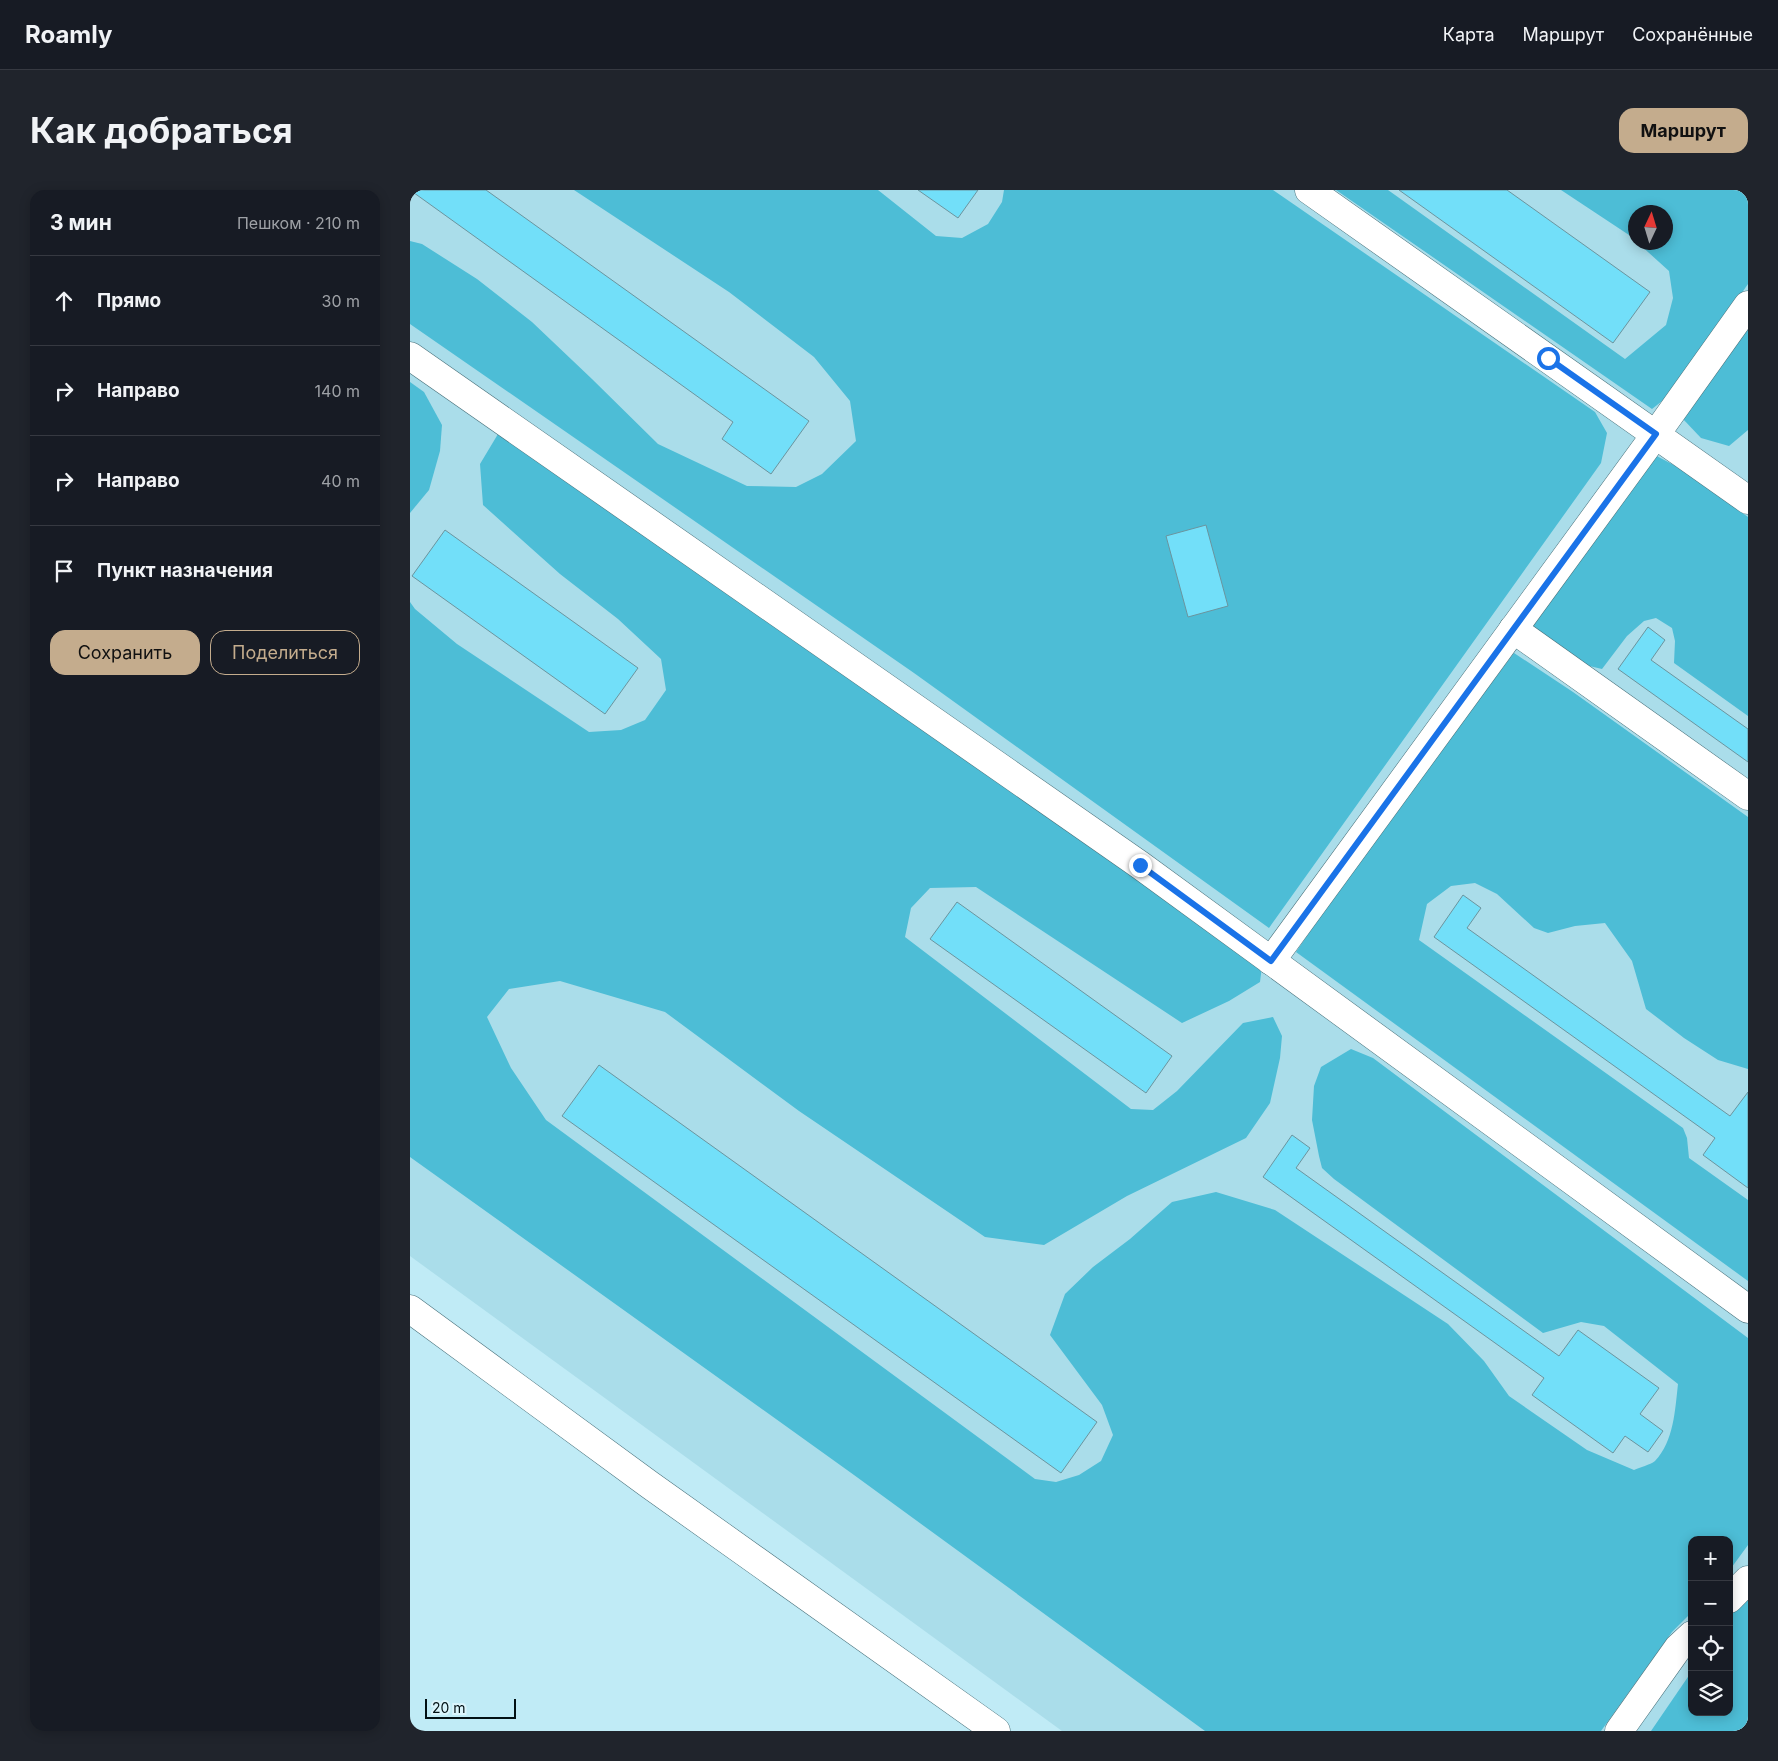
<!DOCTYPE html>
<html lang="ru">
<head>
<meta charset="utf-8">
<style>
  body { margin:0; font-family:Inter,sans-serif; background:#20242c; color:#f1f3f6 }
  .controls { position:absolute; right:15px; bottom:15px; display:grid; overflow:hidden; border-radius:10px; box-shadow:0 2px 12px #0003 }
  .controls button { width:45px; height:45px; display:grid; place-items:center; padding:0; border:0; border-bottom:1px solid #363941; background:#171b24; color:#f1f3f6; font:25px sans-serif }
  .compass { position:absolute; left:1218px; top:15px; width:45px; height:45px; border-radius:50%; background:#171b24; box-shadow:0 2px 12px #0003; rotate:4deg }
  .scale { position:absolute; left:15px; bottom:12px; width:91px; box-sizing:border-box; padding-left:5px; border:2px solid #021014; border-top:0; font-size:14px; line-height:18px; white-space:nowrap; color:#021014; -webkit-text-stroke:4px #dbf5fc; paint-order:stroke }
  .stop { position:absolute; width:15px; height:15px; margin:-11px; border:4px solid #1a73e8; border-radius:50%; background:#fff }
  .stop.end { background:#1a73e8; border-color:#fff; box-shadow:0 1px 5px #0008 }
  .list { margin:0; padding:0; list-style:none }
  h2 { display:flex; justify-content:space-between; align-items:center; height:65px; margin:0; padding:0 20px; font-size:21px }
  h2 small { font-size:16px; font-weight:400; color:#9ea1a6 }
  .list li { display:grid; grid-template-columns:32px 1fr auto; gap:15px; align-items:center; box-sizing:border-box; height:90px; padding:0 20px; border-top:1px solid #363941 }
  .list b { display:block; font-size:19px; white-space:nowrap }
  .list em { font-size:16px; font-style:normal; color:#9ea1a6 }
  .actions { display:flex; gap:10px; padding:15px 20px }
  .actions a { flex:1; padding:11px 0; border:1px solid #c4ac8d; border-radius:15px; text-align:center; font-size:18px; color:#c4ac8d }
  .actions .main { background:#c4ac8d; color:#111 }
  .icon { flex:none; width:28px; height:28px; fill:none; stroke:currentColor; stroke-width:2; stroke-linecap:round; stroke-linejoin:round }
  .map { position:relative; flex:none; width:1338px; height:1541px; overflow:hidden; border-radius:15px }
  header { display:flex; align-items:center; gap:30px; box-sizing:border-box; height:70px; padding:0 25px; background:#171b24; border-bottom:1px solid #363941 }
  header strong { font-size:24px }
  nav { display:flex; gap:28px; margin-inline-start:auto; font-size:18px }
  .intro { display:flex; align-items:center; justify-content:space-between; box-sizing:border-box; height:120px; padding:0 30px }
  h1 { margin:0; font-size:35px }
  .button { padding:12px 22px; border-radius:15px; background:#c4ac8d; color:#111; font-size:18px; font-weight:700 }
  main { display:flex; gap:30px; padding:0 30px }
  aside { flex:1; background:#171b24; border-radius:15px; box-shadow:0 2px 12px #0003 }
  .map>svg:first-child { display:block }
</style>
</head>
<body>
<header>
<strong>Roamly</strong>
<nav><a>Карта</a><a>Маршрут</a><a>Сохранённые</a></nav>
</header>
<div class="intro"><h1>Как добраться</h1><a class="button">Маршрут</a></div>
<main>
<aside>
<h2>3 мин<small>Пешком · 210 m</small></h2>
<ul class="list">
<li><svg class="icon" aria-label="ahead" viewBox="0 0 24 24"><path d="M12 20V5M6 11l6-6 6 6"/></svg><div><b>Прямо</b></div><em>30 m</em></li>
<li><svg class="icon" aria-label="right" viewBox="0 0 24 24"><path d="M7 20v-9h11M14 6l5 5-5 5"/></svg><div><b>Направо</b></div><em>140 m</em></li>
<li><svg class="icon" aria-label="right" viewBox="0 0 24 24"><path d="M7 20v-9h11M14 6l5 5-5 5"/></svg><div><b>Направо</b></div><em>40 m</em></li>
<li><svg class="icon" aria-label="arrive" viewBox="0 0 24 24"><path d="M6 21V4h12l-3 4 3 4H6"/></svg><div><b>Пункт назначения</b></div></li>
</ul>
<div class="actions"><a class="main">Сохранить</a><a>Поделиться</a></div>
</aside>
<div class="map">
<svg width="1338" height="1541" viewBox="0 0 1338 1541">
  <rect width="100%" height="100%" fill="#c0ebf6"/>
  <path fill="#aaddea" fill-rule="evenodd" d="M 0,0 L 1338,0 L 1338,1541 L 652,1541 L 0,1066 ZM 1226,22 L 1256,22 L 1256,52 L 1226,52 ZM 1282,1350 L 1319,1350 L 1319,1522 L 1282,1522 Z"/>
  <g fill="#4dbdd6">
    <polygon points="164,0 468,0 526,46 552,48 578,34 592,12 594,0 863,0 1185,222 1197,243 1191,273 859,738 504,483 0,134 0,51 12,54 67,89 122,132 182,189 248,254 337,296 386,297 412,284 446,251 440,211 404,167 319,102"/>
    <polygon points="926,0 978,0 1215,169 1256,135 1263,108 1259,81 1228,53 1256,52 1256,22 1226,22 1225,50 1219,45 1151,0 1338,0 1338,94 1261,204 1242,219"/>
    <polygon points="1338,136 1338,240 1319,256 1291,248 1273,229"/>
    <polygon points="0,192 14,202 32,235 30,261 19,300 0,323"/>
    <path d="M 88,244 L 852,776 L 850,792 L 819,811 L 772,833 L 566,697 L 520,698 L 501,718 L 495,747 L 721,919 L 743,920 L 767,901 L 833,833 L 863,827 L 872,846 L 870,868 L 860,913 L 836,948 L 717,1006 L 634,1055 L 575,1047 L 389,921 L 255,822 L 150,791 L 99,799 L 77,827 L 101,878 L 136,930 L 625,1289 L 646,1292 L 669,1285 L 691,1271 L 703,1245 L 692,1215 L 640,1145 L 655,1104 L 683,1077 L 720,1049 L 762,1012 L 806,1002 L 865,1020 L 1038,1134 L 1074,1171 L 1099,1206 L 1177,1260 L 1224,1280 C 1230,1277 1240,1275 1245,1271 C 1264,1251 1265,1220 1268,1194 L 1194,1136 L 1171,1132 L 1133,1143 L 924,989 L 912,978 L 909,966 L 902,930 L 904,896 L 911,877 L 941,859 L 963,868 L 1338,1148 L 1338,1355 L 1319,1381 L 1319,1350 L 1282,1350 L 1282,1422 L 1262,1442 L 1191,1541 L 795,1541 L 444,1285 L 0,967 L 0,412 L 5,419 L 47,454 L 179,542 L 211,540 L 235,530 L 256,500 L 251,469 L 208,429 L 150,384 L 73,315 L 70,274 Z"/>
    <polygon points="1241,263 1275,281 1338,327 1338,526 1264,473 1265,451 1262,438 1246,428 1234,431 1217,446 1192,479 1171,474 1120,440 1131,417"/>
    <polygon points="1104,463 1163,502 1338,627 1338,879 1308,870 1274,848 1236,819 1222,771 1195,733 1165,736 1138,743 1124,738 1087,704 1065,693 1041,696 1017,714 1009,750 1273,938 1277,948 1279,968 1338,1010 1338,1091 886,762 954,662"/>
    <polygon points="1338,1408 1338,1541 1241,1541 1282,1481 1282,1522 1319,1522 1319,1425 1325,1417"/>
  </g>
  <g fill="#72dff9" stroke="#6b949e">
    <polygon points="0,0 76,0 399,231 361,284 312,249 323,232"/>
    <polygon points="508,0 568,0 548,28"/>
    <polygon points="989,0 1097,0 1240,102 1203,153"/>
    <polygon points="796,335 818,416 778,427 756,346"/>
    <polygon points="35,340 228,478 195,524 2,386"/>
    <polygon points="1238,437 1255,450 1241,470 1338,539 1338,572 1208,479"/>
    <polygon points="1053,705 1071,718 1057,738 1320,926 1338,902 1338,998 1293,965 1305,948 1024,747"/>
    <polygon points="547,712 762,866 736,903 520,749"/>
    <polygon points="189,875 687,1232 651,1283 152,926"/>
    <polygon points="882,945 900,958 886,978 1149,1166 1168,1140 1249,1198 1230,1224 1253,1241 1238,1262 1215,1246 1203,1263 1122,1205 1134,1188 853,987"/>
  </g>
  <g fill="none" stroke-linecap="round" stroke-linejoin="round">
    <g stroke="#4a727c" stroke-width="29">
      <g id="minor">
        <polyline points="899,0 1338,310"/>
        <polyline points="0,166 730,675 1338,1119"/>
        <polyline points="1103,439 1338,606"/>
        <polyline points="861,771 1251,237 1338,115"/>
        <polyline points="0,1119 240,1295 586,1541"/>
        <polyline points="1319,1409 1338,1390"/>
        <polyline points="1209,1541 1268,1458 1282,1445"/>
      </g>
    </g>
    <use href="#minor" stroke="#fff" stroke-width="28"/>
  </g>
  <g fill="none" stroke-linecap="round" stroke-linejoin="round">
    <polyline stroke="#1a73e8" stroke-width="6" points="730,675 861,771 1246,244 1138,168"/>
  </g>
</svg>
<div class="controls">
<button>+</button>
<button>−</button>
<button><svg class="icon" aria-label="locate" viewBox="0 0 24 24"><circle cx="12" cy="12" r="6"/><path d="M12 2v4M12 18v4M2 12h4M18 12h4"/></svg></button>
<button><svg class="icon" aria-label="layers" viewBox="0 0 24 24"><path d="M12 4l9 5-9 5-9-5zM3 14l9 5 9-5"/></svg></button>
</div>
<svg class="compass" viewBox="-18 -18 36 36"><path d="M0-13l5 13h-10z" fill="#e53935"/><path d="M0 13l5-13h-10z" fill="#9ea1a6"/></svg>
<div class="scale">20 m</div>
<div class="stop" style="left:1138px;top:168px"></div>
<div class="stop end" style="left:730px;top:675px"></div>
</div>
</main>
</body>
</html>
